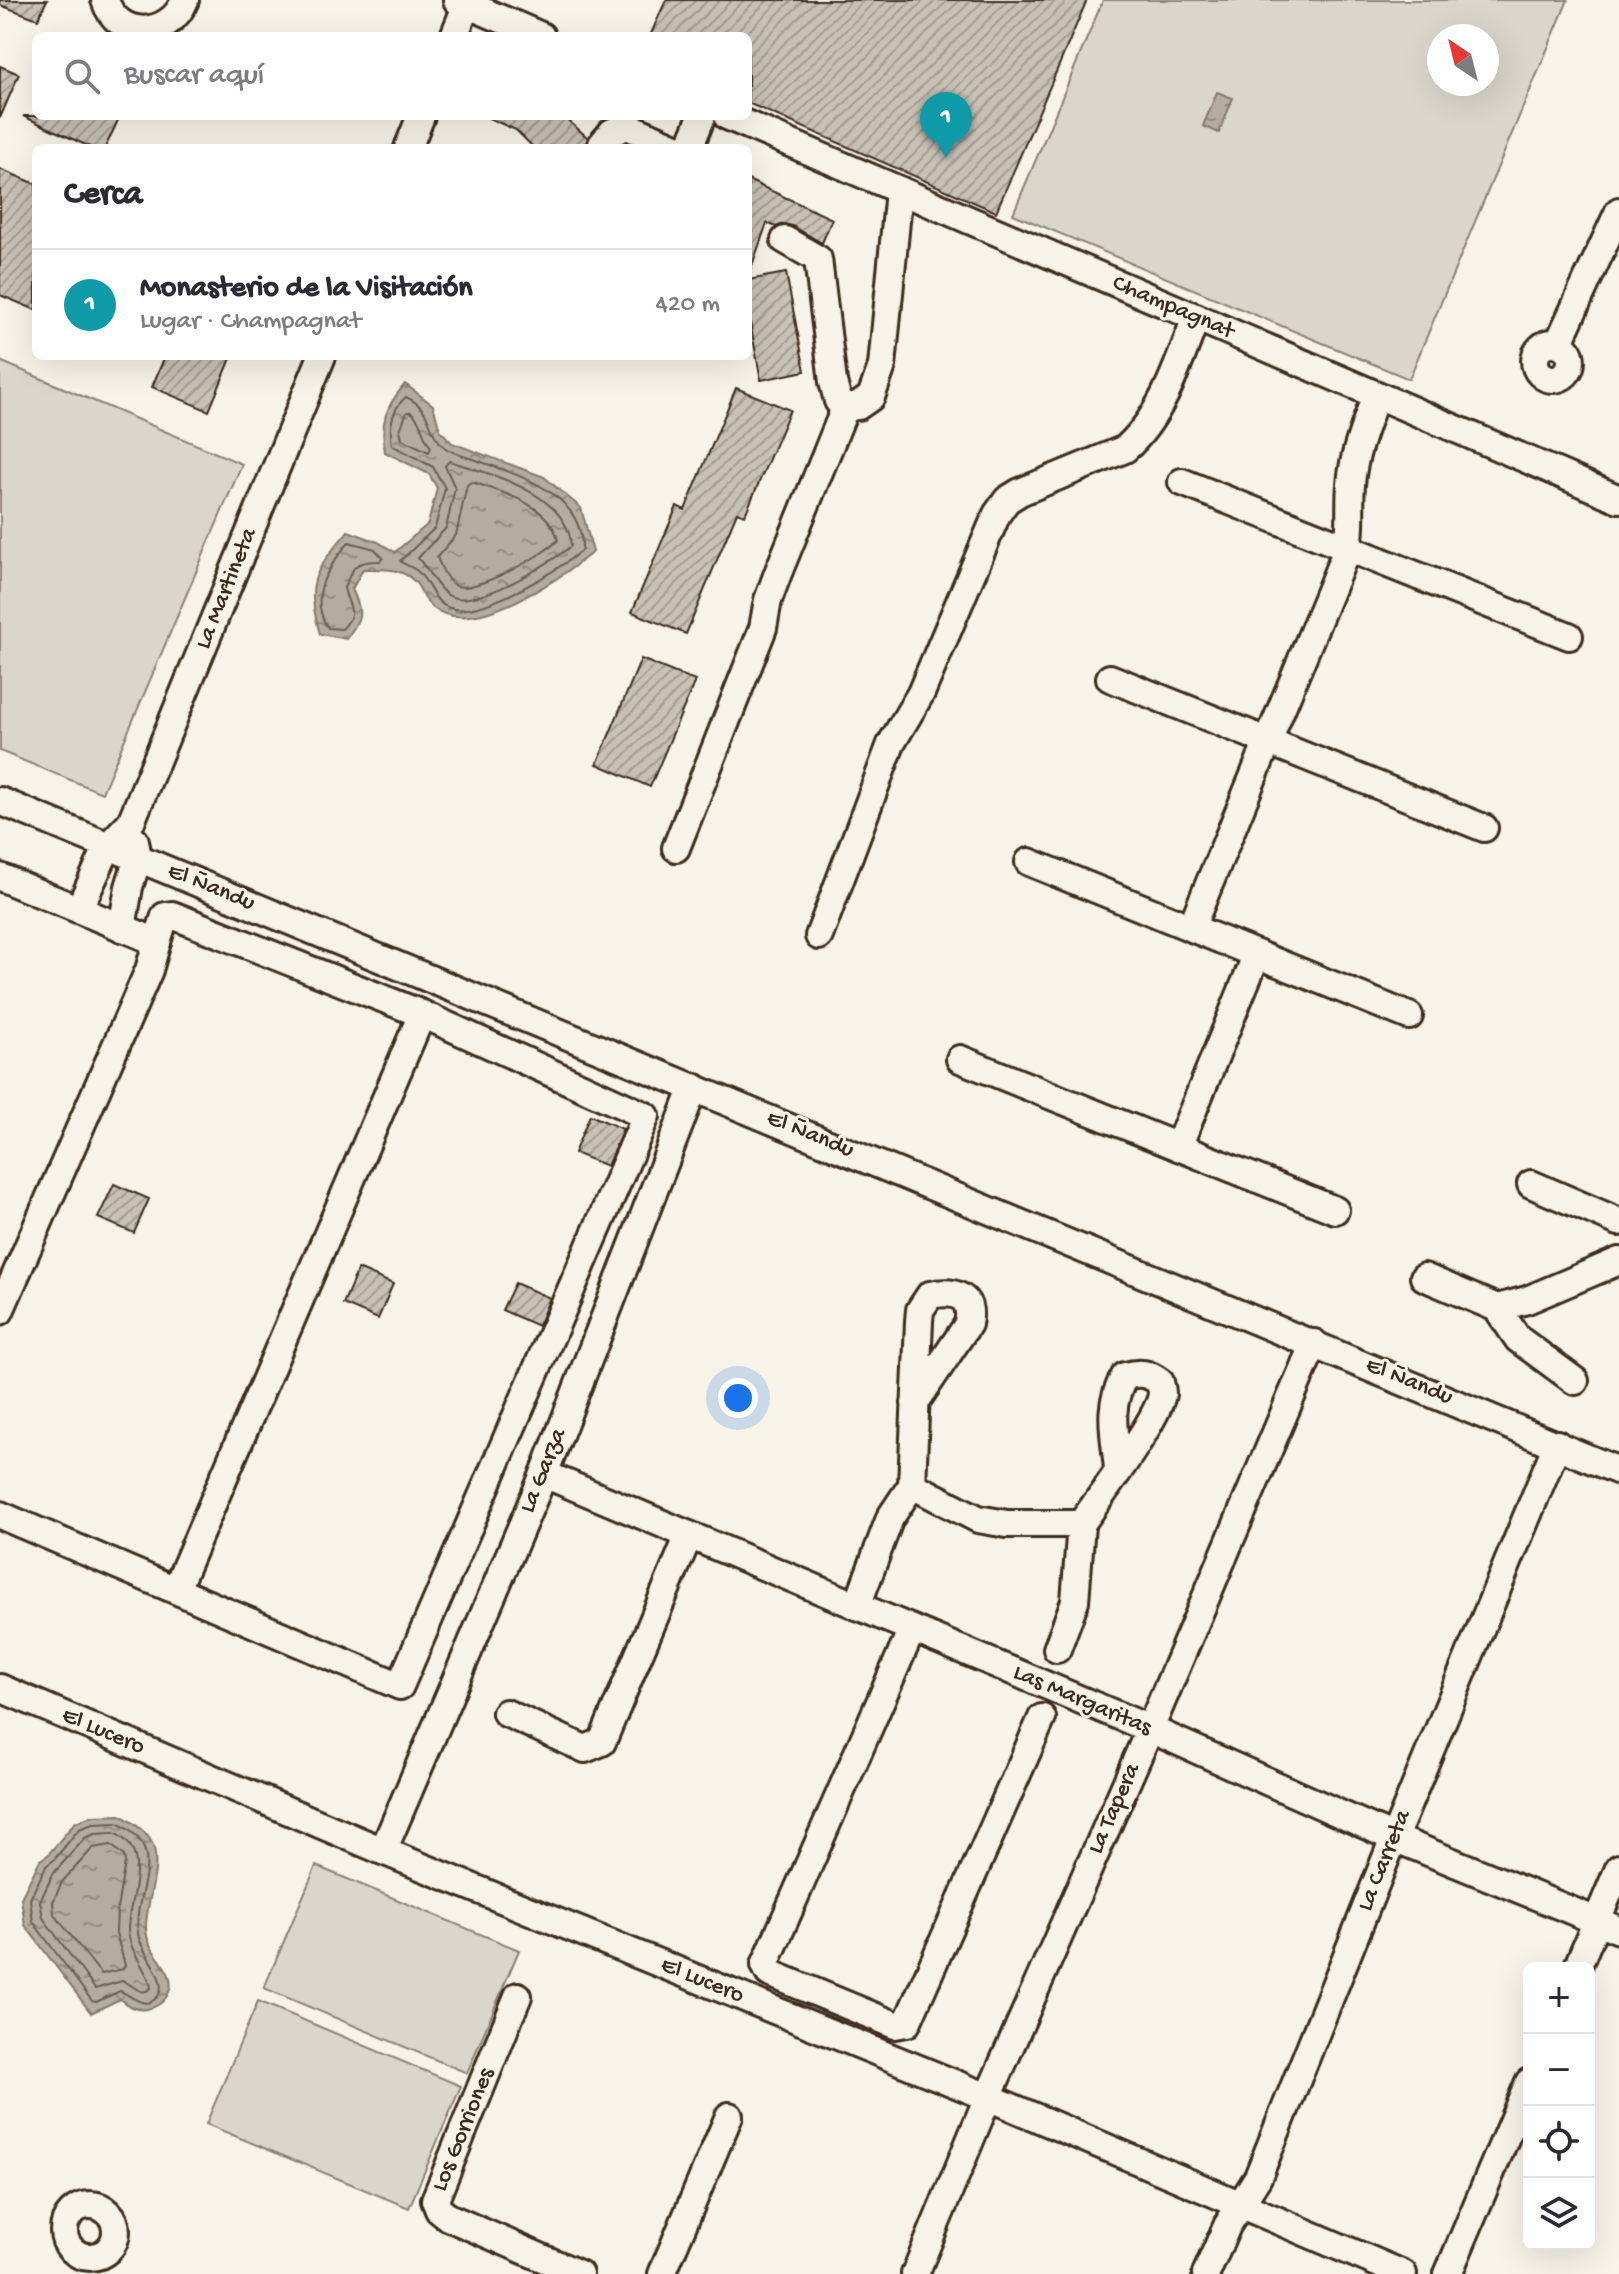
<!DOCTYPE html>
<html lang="es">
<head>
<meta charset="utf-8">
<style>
  body { margin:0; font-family:"Gochi Hand",sans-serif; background:#f2f2f3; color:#2b2b33 }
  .controls { position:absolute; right:24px; bottom:24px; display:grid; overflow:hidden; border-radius:12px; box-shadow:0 8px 32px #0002 }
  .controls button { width:72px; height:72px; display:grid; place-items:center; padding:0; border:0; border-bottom:2px solid #e1e1e2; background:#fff; color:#2b2b33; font:40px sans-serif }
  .compass { position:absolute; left:1427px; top:24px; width:72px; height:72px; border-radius:50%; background:#fff; box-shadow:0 8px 32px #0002; rotate:325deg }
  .you { position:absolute; left:738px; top:1398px; width:28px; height:28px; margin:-20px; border:6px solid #fff; border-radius:50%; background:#1a73e8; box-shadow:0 0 0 12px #1a73e833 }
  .badge { display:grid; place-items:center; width:52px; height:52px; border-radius:50%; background:#c8321e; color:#fff; font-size:26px; font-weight:700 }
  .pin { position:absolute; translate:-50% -66px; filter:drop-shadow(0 2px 4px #0008) }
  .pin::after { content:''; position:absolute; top:42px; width:28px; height:24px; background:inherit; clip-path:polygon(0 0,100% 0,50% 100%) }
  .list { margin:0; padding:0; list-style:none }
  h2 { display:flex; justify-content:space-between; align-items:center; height:104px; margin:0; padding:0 32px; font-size:34px }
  h2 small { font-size:26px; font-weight:400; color:#7c7c81 }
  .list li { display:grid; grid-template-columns:52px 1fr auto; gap:24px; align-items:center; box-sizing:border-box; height:112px; padding:0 32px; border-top:2px solid #e1e1e2 }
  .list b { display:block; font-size:30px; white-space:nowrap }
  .list p { margin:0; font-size:26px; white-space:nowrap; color:#7c7c81 }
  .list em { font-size:26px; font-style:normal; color:#7c7c81 }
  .icon { flex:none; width:44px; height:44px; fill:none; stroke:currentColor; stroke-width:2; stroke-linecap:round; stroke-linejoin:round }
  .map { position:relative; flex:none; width:1619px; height:2274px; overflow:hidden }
  .search { position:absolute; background:#fff; box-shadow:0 8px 32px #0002; left:32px; top:32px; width:720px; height:88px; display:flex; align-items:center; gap:20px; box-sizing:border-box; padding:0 28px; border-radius:12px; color:#7c7c81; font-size:30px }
  .panel { position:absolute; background:#fff; box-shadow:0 8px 32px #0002; left:32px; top:144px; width:720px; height:216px; border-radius:12px }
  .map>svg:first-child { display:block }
</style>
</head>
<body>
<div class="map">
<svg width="1619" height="2274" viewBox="0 0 1619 2274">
  <defs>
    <pattern id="water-ripples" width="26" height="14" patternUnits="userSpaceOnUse" patternTransform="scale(2)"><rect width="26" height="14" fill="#b4aca0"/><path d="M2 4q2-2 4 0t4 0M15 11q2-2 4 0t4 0" fill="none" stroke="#948c82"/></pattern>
    <pattern id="building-hatch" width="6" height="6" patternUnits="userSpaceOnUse" patternTransform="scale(2)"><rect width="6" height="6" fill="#c8c1b6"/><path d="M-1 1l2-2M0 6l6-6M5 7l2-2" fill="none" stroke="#a49d93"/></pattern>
  </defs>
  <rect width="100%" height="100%" fill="#f7f3e8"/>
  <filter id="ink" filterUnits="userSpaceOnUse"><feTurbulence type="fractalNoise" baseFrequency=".0125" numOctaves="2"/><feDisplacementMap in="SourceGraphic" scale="16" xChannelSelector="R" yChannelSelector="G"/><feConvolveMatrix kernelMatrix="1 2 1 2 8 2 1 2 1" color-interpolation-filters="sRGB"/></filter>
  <g filter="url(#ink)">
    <g fill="#dbd6cb" stroke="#8b8074" stroke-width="2" fill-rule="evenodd">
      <path d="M 1103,0 L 1568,0 L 1409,379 L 1013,214 ZM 1439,36 L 1487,36 L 1487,84 L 1439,84 Z"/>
      <polygon points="0,361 242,464 102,793 0,751"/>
      <polygon points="316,1866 519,1950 467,2073 264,1988"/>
      <polygon points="258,2001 461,2086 409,2208 206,2124"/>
    </g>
    <g fill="url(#water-ripples)" stroke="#84786c" stroke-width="2">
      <polygon points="1217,92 1233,98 1219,133 1203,126"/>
      <path d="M 405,384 L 433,405 L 440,430 L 452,443 L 544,477 L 581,508 L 593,552 C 561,578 472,640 432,607 C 426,602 422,593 418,586 C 406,567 384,569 363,569 L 352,589 C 363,614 362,617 346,639 L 320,634 C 305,581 314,572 348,531 L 378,542 L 395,552 L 428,524 L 437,488 L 429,474 L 385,452 C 380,422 385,408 405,384 Z"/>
      <path d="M 120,1815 C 131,1821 146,1831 152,1843 C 163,1866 145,1903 146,1929 C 147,1948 160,1957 168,1973 C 176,1990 164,2006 147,2009 C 136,2011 128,2007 120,1999 L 91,2013 L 25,1925 L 21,1898 L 40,1860 L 48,1855 L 74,1823 L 91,1816 Z"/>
    </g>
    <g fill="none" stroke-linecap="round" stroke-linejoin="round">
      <g stroke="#6b5e52" stroke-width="2">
        <path d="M 406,397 C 436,411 424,432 447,449 C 455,454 467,457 476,460 C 520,476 584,493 582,550 C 557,571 487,614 454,609 C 432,606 431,581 416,570 C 410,566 405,565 400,561 L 435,528 L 445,488 L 433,467 L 392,445 C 389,427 392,409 406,397 Z"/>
        <path d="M 407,412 L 411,412 C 422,420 422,436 431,447 L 429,452 L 402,439 L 400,430 Z"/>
        <path d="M 449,461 C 491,474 569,494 571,546 C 550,563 470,615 445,593 C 435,585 427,568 418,558 L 446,528 L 455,488 L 445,466 Z"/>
        <path d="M 471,482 C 502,492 550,504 558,540 C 546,554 471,596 454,585 C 446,580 440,565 437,557 L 456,535 L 467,485 Z"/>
        <path d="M 349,542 L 375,549 L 383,558 L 380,561 C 355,561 354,565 344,588 C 348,608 359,611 342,629 L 328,628 C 307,596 329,566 349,542 Z"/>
        <path d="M 117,1823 C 172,1849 132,1891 138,1934 C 141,1954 170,1980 158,1996 C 146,2012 131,1995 120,1991 L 96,2002 L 92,2001 L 33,1922 L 30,1899 L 46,1866 L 54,1860 L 79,1829 L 93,1824 Z"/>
        <path d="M 114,1833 C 154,1851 128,1897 128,1930 C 129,1953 151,1974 151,1988 C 140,1998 133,1983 122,1981 L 95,1989 L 43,1918 L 40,1901 L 53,1874 L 85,1838 L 95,1834 Z"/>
        <polygon points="111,1845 124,1856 125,1862 117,1909 116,1933 125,1965 123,1969 101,1974 54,1914 53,1902 62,1882 93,1848"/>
      </g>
    </g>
    <g fill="url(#building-hatch)" stroke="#3b2a1e" stroke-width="2">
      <polygon points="0,0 47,0 38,19 0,5"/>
      <polygon points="666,0 1087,0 996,212 748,103 748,36 650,36"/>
      <polygon points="0,66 19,74 0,118"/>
      <polygon points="23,116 120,116 105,148 92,148"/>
      <polygon points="484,116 563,116 588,138 587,148 534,148 516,130"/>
      <polygon points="0,169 36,184 36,310 0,295"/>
      <polygon points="748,180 832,219 822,243 792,226 784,224 776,227 767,223 750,271 748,271"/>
      <polygon points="786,273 805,371 761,380 748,312 748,280"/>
      <polygon points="165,356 232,356 209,411 152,387"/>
      <polygon points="736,388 790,410 745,515 737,512 686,634 632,612 677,506 685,510"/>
      <polygon points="641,659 695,681 650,787 597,764"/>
      <polygon points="590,1115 623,1129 607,1166 574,1153"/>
      <polygon points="114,1184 149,1199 134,1233 98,1218"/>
      <polygon points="358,1269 393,1284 378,1319 343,1304"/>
      <polygon points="515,1283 550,1298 538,1326 502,1310"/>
    </g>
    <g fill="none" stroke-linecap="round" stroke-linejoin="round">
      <g stroke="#3b2a1e" stroke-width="32">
        <g id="minor">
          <path d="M 105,0 C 118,41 170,38 185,0"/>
          <polyline points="457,0 541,36"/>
          <polyline points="454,36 467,4"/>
          <polyline points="727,116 1619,499"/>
          <polyline points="602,144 612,132 627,126 678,148"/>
          <polyline points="408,148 421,116"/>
          <polyline points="689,148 702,116"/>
          <polyline points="785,240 818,259 833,382 838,401 845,408 858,406 871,397 882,366 899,190"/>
          <circle cx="1553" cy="361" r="18"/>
          <polyline points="1558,344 1619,211"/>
          <polyline points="1182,482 1569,636"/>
          <polyline points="1110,678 1484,828"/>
          <polyline points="0,801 1619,1471"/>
          <polyline points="676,848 763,628 768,600 778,573 845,408"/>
          <polyline points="1029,862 1409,1016"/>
          <polyline points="0,877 157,942 165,916 172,915 422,1014 646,1116 400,1686 0,1515"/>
          <polyline points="79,909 108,846 131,822 322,356"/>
          <polyline points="122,928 129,887 138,858 135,841"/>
          <path d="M 1191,928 L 1348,547 C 1352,526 1349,506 1351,485 C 1353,454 1366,424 1376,395"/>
          <path d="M 819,936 L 891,744 L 921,693 L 997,514 L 1007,500 L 1020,492 L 1125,449 C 1162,417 1179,363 1196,317"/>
          <polyline points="960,1059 1335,1210"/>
          <polyline points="1178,1147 1257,954"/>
          <polyline points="1531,1184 1619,1222"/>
          <polyline points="1424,1277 1497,1308 1518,1339 1575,1381"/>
          <polyline points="1497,1308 1527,1300 1619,1261"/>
          <polyline points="0,1311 149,970 157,942"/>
          <polyline points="544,1474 1150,1729 1394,1838 1619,1930"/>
          <polyline points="912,1485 978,1519 1007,1524 1081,1524 1075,1601 1057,1649"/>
          <path d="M 1081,1524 C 1098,1500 1159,1418 1162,1394 C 1162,1390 1161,1386 1160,1382 C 1148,1373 1140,1372 1125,1376 C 1106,1406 1115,1435 1118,1469"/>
          <polyline points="176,1589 422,1014"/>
          <path d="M 857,1606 L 890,1518 L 912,1485 L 919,1321 L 920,1310 L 930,1295 C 954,1290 974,1295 968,1324 L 915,1403"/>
          <polyline points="912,1629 765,1965 769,1973 895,2025 907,2023 1042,1718"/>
          <polyline points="0,1688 383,1851 988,2097 1403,2274"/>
          <polyline points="506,1713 585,1749 602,1742 689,1535"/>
          <polyline points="383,1851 544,1474 694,1087"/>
          <polyline points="1577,1968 1619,1868"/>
          <polyline points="518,1996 435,2200 439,2210 448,2217 579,2274"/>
          <circle cx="90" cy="2231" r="26"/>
          <polyline points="662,2274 729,2116"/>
          <polyline points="915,2274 988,2097 1150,1729 1314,1343"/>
          <polyline points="1206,2274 1227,2226 1258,2177 1394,1838 1557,1444"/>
          <polyline points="1448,2274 1529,2082"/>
        </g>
      </g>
      <use href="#minor" stroke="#f7f3e8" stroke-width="26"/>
    </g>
  </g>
  <g text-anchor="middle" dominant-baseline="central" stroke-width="6" stroke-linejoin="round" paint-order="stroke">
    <g font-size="24" fill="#3b2a1e" stroke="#f7f3e8">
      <text transform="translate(1173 308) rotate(23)">Champagnat</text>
      <text transform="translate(227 589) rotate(-68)">La Martineta</text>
      <text transform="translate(211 888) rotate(22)">El Ñandu</text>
      <text transform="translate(810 1135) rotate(22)">El Ñandu</text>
      <text transform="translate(1409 1382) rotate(22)">El Ñandu</text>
      <text transform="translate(544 1471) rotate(-68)">La Garza</text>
      <text transform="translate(1082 1701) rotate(23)">Las Margaritas</text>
      <text transform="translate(103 1732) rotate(23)">El Lucero</text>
      <text transform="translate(1115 1809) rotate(-66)">La Tapera</text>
      <text transform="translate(1385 1861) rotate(-68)">La Carreta</text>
      <text transform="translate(702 1981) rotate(22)">El Lucero</text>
      <text transform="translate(464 2130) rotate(-68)">Los Gorriones</text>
    </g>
  </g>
</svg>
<div class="controls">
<button>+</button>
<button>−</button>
<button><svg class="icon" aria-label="locate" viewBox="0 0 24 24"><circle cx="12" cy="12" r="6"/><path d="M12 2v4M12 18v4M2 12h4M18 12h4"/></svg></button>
<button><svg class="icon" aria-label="layers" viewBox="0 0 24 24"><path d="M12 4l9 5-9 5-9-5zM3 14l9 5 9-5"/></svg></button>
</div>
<svg class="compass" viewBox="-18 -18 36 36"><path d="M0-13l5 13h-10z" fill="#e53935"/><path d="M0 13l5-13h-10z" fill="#7c7c81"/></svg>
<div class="you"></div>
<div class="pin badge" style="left:946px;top:158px;background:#0f9aa8">1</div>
<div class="search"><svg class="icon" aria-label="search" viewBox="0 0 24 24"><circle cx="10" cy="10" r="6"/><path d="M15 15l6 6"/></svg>Buscar aquí</div>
<section class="panel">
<h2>Cerca<small></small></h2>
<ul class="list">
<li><span class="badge" style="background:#0f9aa8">1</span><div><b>Monasterio de la Visitación</b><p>Lugar · Champagnat</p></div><em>420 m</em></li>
</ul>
</section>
</div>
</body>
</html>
